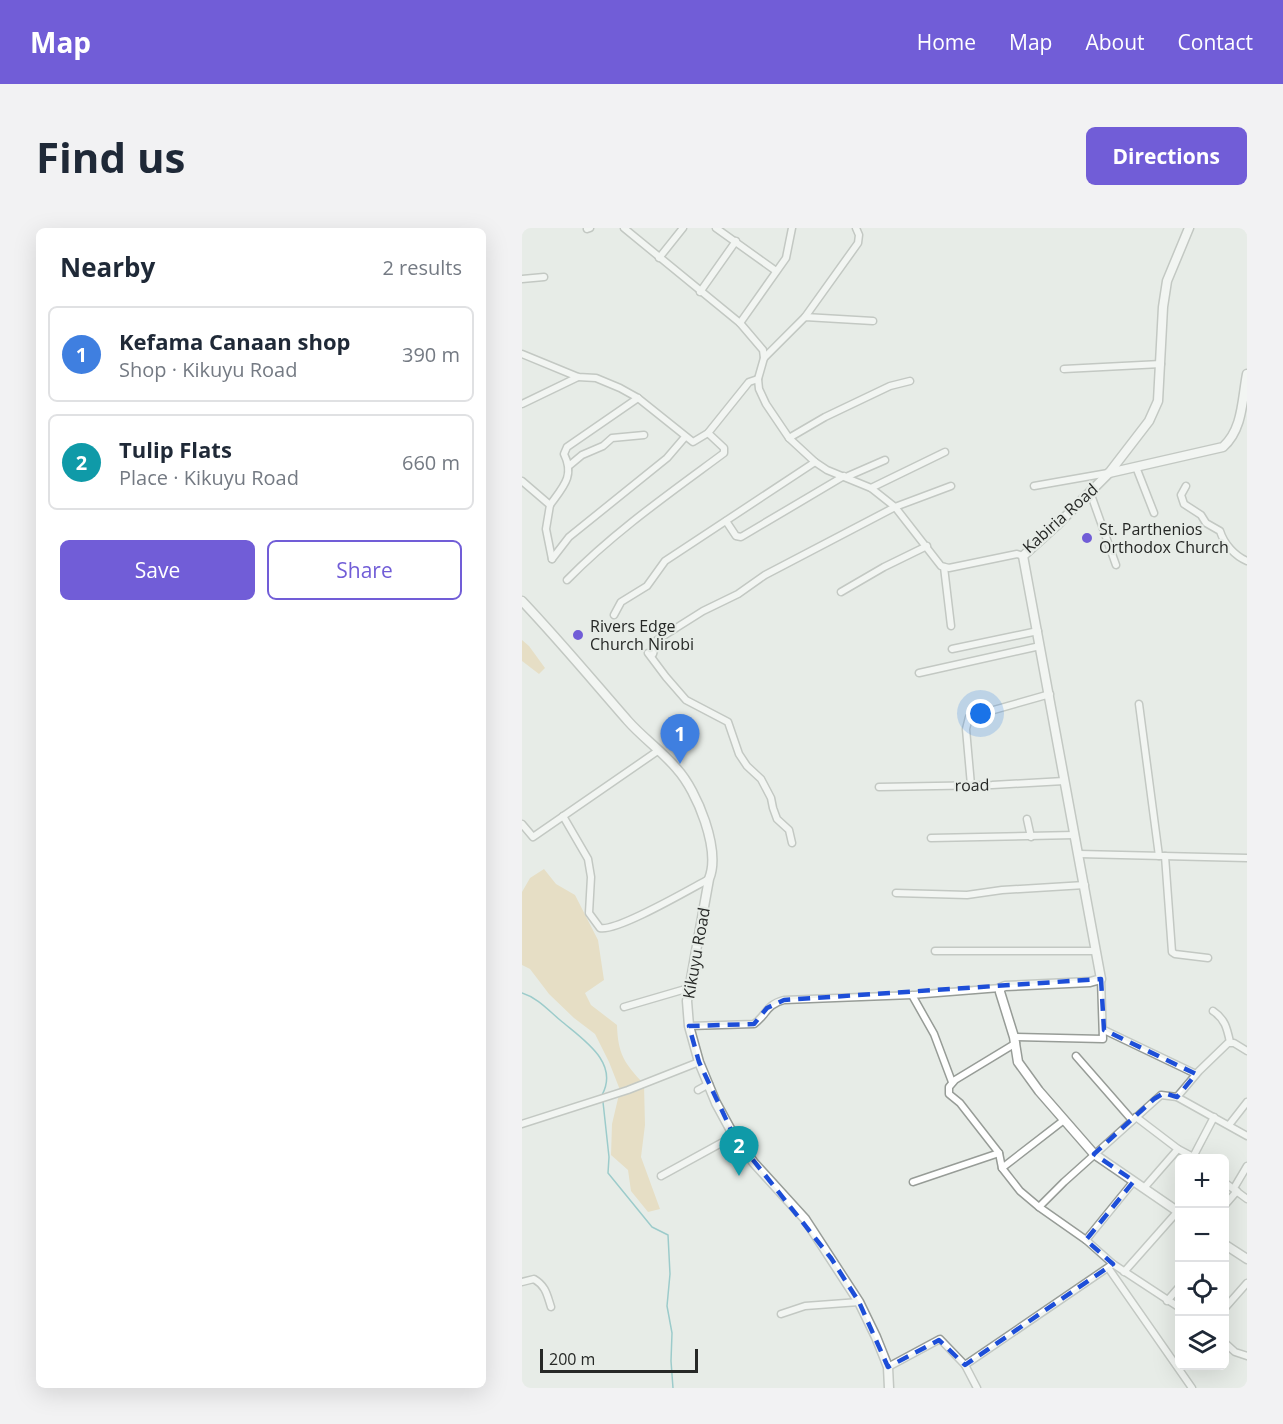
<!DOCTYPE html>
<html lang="en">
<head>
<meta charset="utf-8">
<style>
  body { margin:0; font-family:"Open Sans",sans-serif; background:#f2f2f3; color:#1f2937 }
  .controls { position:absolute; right:18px; bottom:18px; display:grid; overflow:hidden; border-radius:9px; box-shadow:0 6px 24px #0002 }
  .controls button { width:54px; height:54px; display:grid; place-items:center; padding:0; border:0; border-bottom:2px solid #e0e1e3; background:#fff; color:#1f2937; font:30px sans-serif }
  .scale { position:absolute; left:18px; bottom:15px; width:158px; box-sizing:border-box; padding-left:6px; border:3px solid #262826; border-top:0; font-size:16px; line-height:21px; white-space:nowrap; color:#262826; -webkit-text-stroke:4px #e7ece7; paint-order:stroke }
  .you { position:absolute; left:459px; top:486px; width:21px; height:21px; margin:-15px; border:4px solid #fff; border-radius:50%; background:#1a73e8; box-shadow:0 0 0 9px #1a73e833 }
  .badge { display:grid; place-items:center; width:39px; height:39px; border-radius:50%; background:#715dd7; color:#fff; font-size:20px; font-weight:700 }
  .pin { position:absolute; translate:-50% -50px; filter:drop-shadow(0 2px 3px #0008) }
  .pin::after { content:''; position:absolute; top:32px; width:21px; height:18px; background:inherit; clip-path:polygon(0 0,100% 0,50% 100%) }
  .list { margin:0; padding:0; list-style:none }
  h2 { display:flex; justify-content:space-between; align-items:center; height:78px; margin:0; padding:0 24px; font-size:26px }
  h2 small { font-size:20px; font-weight:400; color:#747a83 }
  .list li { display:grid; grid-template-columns:39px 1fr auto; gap:18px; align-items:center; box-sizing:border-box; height:96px; margin:0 12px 12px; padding:0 12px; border:2px solid #e0e1e3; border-radius:9px }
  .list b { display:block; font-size:22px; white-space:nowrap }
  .list p { margin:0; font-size:20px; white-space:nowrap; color:#747a83 }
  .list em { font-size:20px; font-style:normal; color:#747a83 }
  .actions { display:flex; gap:12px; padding:18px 24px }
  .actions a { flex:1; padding:14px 0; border:2px solid #715dd7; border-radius:9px; text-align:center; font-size:21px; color:#715dd7 }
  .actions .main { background:#715dd7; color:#fff }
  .icon { flex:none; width:33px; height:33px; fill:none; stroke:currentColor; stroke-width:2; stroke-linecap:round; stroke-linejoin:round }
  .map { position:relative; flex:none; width:725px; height:1160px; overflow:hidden; border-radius:9px }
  header { display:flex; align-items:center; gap:36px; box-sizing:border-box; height:84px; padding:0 30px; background:#715dd7; color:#fff }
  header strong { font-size:28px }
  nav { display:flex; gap:33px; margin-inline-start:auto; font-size:21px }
  .intro { display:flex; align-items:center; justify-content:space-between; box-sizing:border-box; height:144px; padding:0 36px }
  h1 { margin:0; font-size:42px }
  .button { padding:15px 27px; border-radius:9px; background:#715dd7; color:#fff; font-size:21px; font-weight:700 }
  main { display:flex; gap:36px; padding:0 36px }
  aside { flex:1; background:#fff; border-radius:9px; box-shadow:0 6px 24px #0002 }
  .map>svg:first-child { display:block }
</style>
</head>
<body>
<header>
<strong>Map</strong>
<nav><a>Home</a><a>Map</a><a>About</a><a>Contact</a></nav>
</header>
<div class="intro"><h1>Find us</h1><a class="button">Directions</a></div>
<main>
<aside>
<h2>Nearby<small>2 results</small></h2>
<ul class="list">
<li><span class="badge" style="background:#3f7fe0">1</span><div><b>Kefama Canaan shop</b><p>Shop · Kikuyu Road</p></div><em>390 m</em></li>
<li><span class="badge" style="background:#0f9aa8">2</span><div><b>Tulip Flats</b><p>Place · Kikuyu Road</p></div><em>660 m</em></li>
</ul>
<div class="actions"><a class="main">Save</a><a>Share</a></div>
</aside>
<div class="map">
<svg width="725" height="1160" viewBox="0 0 725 1160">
  <rect width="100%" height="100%" fill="#e7ece7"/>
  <g fill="#e4cd9c">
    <polygon points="0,412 7,418 23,440 17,446 0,433"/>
    <path d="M 22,641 L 34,656 L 53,667 L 76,712 L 82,752 L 63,765 L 69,777 L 95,797 C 96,826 102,835 122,856 L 123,897 L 119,929 L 138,981 L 126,984 L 109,963 L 106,942 L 89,927 L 90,896 L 98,862 L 87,834 L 73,806 L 52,790 L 27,766 L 8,741 L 0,737 L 0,664 L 8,650 Z"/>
  </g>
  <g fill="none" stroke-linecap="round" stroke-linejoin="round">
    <g stroke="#42a3a8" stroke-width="1.5">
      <path d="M 0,765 C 16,770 26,782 38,792 C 60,811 98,834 80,867"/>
      <polyline points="81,874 87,929 86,945 130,999 146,1007 148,1046 145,1078 150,1105 149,1133 151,1160"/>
    </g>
    <g stroke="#979c97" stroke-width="9">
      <g id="minor">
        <polyline points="102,0 218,95 241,122 242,130 236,151 237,161 244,176 267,210 293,234 305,242 349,260 373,279 419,338 427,340 495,326 501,328"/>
        <polyline points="194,0 254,43"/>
        <polyline points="65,1 68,0"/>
        <polyline points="137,30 161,0"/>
        <polyline points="0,51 22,49"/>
        <polyline points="178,64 214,13"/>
        <polyline points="283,89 336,15 337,7 334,0"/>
        <polyline points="218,95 264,30 270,0"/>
        <polyline points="0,126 56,149 74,150 98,160 116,170 171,214 186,205 227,154 236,151"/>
        <polyline points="242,130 283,89 351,93"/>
        <polyline points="542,141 639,136"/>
        <polyline points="0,176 56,149"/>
        <polyline points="267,210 303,189 368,158 388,153"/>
        <polyline points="48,237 60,227 81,218 90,210 122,207"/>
        <polyline points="614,239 632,285"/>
        <polyline points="324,249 363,232"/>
        <polyline points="0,253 28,277 24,301 30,331"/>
        <polyline points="512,258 586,245"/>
        <path d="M 664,258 L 659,267 L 662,276 L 679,287 L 684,295 L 698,303 C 702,316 713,328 725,333"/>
        <polyline points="349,260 423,224"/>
        <polyline points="568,264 594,337"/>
        <path d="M 28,277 C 41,259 53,248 42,226 L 45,219 L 116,170"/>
        <polyline points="204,293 214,308 219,309 322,248"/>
        <polyline points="30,331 47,309 145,230 163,209"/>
        <polyline points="422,339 429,398"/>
        <path d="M 45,352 C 92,304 148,265 202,225 L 202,220 L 186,205"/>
        <polyline points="319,364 362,339 405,318"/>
        <polyline points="92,387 99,374 125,358 143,333 293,234"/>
        <polyline points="430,421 516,403"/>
        <polyline points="397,445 518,418"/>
        <polyline points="617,476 637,628"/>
        <polyline points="449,557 444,501 447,489 528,466"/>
        <polyline points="357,559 470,557 542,553"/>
        <path d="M 41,588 L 66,631 L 69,649 L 67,685 L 78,700 C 95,704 168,661 187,651"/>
        <polyline points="505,591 509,609"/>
        <polyline points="0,596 11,609 137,522"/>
        <polyline points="409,610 553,607"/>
        <polyline points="270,615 267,602 255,591 251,580 249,570 239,551 225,538 217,526 206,494 164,472 144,449 126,425 131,426 135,412 181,383 216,366 243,347 373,279 429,258"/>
        <polyline points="557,626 725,630"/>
        <polyline points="643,628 650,724 653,726 686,730"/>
        <polyline points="374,665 445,667 480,662 563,657"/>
        <polyline points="413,723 574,723"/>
        <polyline points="390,767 412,806 430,854"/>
        <polyline points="102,779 167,760"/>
        <path d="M 691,783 C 703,791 705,800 708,814"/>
        <path d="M 167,798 L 232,796 C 246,786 243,777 262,772 L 390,767 L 478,760"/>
        <polyline points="582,802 674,846"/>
        <polyline points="492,809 581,811 579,751"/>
        <polyline points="494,815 433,852 427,859 427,866 438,875 477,925 480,940 498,963 517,979 564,1012 591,1036 658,1080"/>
        <polyline points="554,828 610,892"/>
        <polyline points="176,862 187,856"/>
        <polyline points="655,869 677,843 706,815 712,815 725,823"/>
        <polyline points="614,889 656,921 673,930"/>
        <polyline points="0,896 106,862 177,834"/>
        <polyline points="707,897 725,874"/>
        <polyline points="671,929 692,889"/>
        <polyline points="480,940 542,892"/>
        <polyline points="139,948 212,908"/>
        <polyline points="391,954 477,925"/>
        <polyline points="702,954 725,971"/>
        <polyline points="622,960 656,921"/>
        <polyline points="712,960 725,938"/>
        <polyline points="702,978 715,963"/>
        <polyline points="517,979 542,954 639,867 655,869 725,908"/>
        <polyline points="564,1012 612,953"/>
        <polyline points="587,1041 670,1160"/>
        <polyline points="602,1044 656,983"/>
        <path d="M 0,1054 L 12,1051 C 24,1058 25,1067 29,1079"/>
        <polyline points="645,1073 658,1058"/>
        <polyline points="702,1081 725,1055"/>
        <polyline points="259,1086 283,1078 337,1074"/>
        <polyline points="702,1114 713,1124 725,1128"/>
        <polyline points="443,1137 455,1160"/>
        <polyline points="366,1139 418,1111 443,1137 591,1036"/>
      </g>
    </g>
    <g stroke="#979c97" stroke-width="11">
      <g id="secondary">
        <path d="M 587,245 L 701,219 C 721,201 720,172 725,146"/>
        <path d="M 0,373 C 37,412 71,453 106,493 C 121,510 140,523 155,541 C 175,563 199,622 187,651 L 165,773 L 167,798 L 177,834 L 194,875 L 212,908 L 232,935 L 283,991 L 337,1074 L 354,1109 L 366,1139 L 367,1160"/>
        <polyline points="658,985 572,926 517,863 496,834 492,809 478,764 478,760 483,758 568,754 579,751 501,328 534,298 587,245 627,193 636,173 641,79 645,53 667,0"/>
        <polyline points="702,1016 725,1031"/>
      </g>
    </g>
    <use href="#minor" stroke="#fff" stroke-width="6"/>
    <use href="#secondary" stroke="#fff" stroke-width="8"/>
  </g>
  <path d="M0 0H725V1160H0ZM 579,751 L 582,802 L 674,846 L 655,869 L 642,865 L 632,871 L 572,926 L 612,953 L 564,1012 L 591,1036 L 443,1137 L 417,1112 L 366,1139 L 337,1074 L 309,1030 L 212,908 L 177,834 L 167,798 L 232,796 L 245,780 L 262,772 Z" fill="#e7ece7" fill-opacity=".55" fill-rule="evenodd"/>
  <path fill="none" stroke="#1d4ed8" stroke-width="4.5" stroke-dasharray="12 8" stroke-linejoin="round" d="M 579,751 L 582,802 L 674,846 L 655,869 L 642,865 L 632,871 L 572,926 L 612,953 L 564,1012 L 591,1036 L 443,1137 L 417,1112 L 366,1139 L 337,1074 L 309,1030 L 212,908 L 177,834 L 167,798 L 232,796 L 245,780 L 262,772 Z"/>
  <g fill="#715dd7" stroke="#e7ece7" stroke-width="2">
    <circle cx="565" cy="310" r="6"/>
    <circle cx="56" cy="407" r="6"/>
  </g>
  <g text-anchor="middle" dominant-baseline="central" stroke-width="4.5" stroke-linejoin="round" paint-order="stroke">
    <g font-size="16" fill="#262826" stroke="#e7ece7">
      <text transform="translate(538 290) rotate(-42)">Kabiria Road</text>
      <text transform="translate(450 557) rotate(-1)">road</text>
      <text transform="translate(174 725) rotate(-80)">Kikuyu Road</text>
    </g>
    <g font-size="16" fill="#262826" stroke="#e7ece7" text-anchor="start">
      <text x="577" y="301">St. Parthenios<tspan x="577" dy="18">Orthodox Church</tspan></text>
      <text x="68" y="398">Rivers Edge<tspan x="68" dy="18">Church Nirobi</tspan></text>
    </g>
  </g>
</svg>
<div class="controls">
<button>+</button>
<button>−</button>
<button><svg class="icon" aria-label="locate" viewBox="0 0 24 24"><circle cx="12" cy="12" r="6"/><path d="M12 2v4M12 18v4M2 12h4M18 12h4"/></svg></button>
<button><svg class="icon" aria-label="layers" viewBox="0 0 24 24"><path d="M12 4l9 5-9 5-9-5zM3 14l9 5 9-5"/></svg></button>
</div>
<div class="scale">200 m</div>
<div class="you"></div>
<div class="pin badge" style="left:158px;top:536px;background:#3f7fe0">1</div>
<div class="pin badge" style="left:217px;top:948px;background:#0f9aa8">2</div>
</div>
</main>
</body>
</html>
